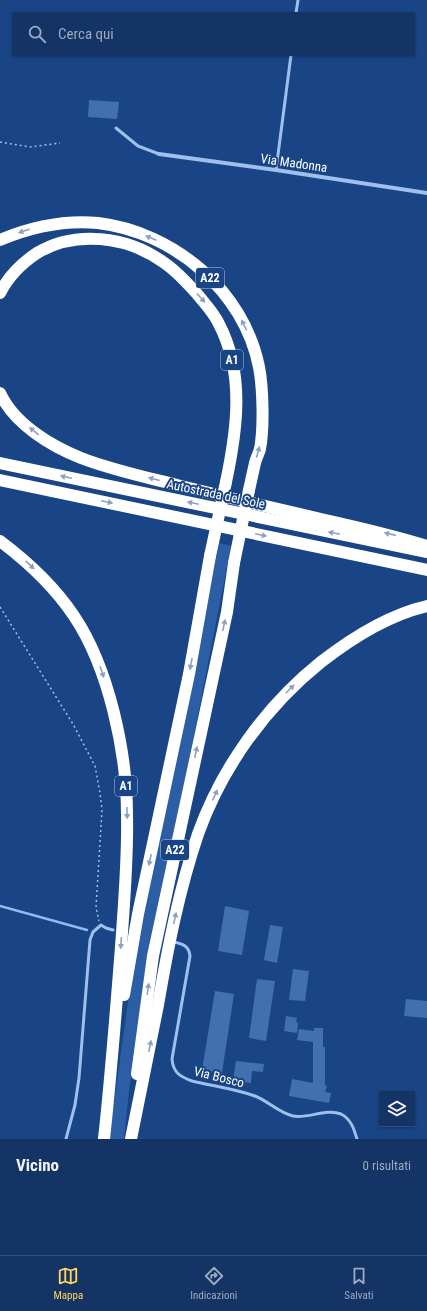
<!DOCTYPE html>
<html lang="it">
<head>
<meta charset="utf-8">
<style>
  body { margin:0; font-family:"Roboto Condensed",sans-serif; background:#203f6d; color:#f1f3f6 }
  .controls { position:absolute; right:12px; bottom:12px; display:grid; overflow:hidden; border-radius:0px; box-shadow:0 1px 3px #0004 }
  .controls button { width:36px; height:36px; display:grid; place-items:center; padding:0; border:0; border-bottom:1px solid #324f78; background:#133464; color:#f1f3f6; font:20px sans-serif }
  .list { margin:0; padding:0; list-style:none }
  h2 { display:flex; justify-content:space-between; align-items:center; height:52px; margin:0; padding:0 16px; font-size:17px }
  h2 small { font-size:13px; font-weight:400; color:#9daabf }
  .icon { flex:none; width:22px; height:22px; fill:none; stroke:currentColor; stroke-width:2; stroke-linecap:round; stroke-linejoin:round }
  .map { position:relative; flex:none; width:427px; height:1139px; overflow:hidden }
  .search { position:absolute; background:#133464; box-shadow:0 1px 3px #0004; left:12px; right:12px; top:12px; height:44px; display:flex; align-items:center; gap:10px; box-sizing:border-box; padding:0 14px; border-radius:0px; color:#9daabf; font-size:15px }
  .sheet { height:116px; background:#133464 }
  nav { display:flex; justify-content:space-around; align-items:center; box-sizing:border-box; height:56px; border-top:1px solid #324f78; background:#133464; font-size:11px; color:#9daabf }
  nav a { display:grid; justify-items:center; gap:2px }
  nav .on { color:#ffd55a }
  .map>svg:first-child { display:block }
</style>
</head>
<body>
<div class="map">
<svg width="427" height="1139" viewBox="0 0 427 1139">
  <rect width="100%" height="100%" fill="#194586"/>
  <polygon fill="#2b5ea4" points="219,543 231,546 178,817 150,953 129,1091 124,1139 109,1139 135,951"/>
  <g fill="none" stroke-linecap="round" stroke-linejoin="round">
    <polyline stroke="#91baef" stroke-width="2.5" points="0,906 87,930"/>
  </g>
  <g fill="#416faf">
    <polygon points="89,100 119,102 117,119 88,117"/>
    <polygon points="225,906 249,911 242,955 218,951"/>
    <polygon points="270,925 283,927 277,963 264,960"/>
    <polygon points="293,969 309,971 305,1001 289,1000"/>
    <polygon points="257,979 275,981 266,1041 249,1038"/>
    <polygon points="215,991 234,994 222,1073 202,1070"/>
    <polygon points="406,999 427,1001 427,1018 404,1016"/>
    <polygon points="286,1016 297,1018 296,1022 298,1023 297,1033 284,1031"/>
    <polygon points="314,1028 323,1028 323,1047 325,1047 325,1085 327,1086 325,1092 331,1093 329,1103 289,1096 292,1079 313,1083 313,1042 297,1040 299,1029 314,1031"/>
    <polygon points="236,1061 264,1064 263,1072 252,1071 251,1083 233,1081"/>
  </g>
  <g fill="none" stroke-linecap="round" stroke-linejoin="round">
    <g stroke="#9fbfec" stroke-width="1.5" stroke-dasharray="2 3" stroke-linecap="butt">
      <polyline points="0,142 30,147 60,143"/>
      <polyline points="0,607 73,724 95,766 100,793 102,810 96,907 99,921"/>
    </g>
    <g stroke="#9fbfec" stroke-width="3">
      <polyline points="296,13 298,0"/>
      <polyline points="116,128 138,146 159,154"/>
      <polyline points="276,170 291,55"/>
      <path d="M 174,942 C 183,944 189,946 190,956 L 172,1059 C 173,1073 181,1077 192,1081 C 213,1086 235,1089 255,1096 C 268,1101 279,1113 293,1116 C 308,1119 326,1108 341,1114 C 351,1119 354,1129 357,1139"/>
      <polyline points="66,1139 75,1105 79,1078 90,940 93,932 101,925 106,928 113,930"/>
    </g>
    <polyline stroke="#9fbfec" stroke-width="4" points="159,154 276,170 427,193"/>
    <g stroke="#fff" stroke-width="12">
      <path d="M 0,240 C 31,227 64,220 98,223 C 174,232 244,291 259,367 C 263,388 264,428 260,449 C 259,453 256,458 255,463 C 253,472 251,481 249,490"/>
      <path d="M 0,293 C 8,277 22,263 37,253 C 75,230 127,236 163,262 C 177,271 187,283 198,295 C 206,305 214,313 219,324 C 245,374 237,430 226,482"/>
      <path d="M 0,393 C 14,424 51,446 81,458 C 112,470 145,477 177,485 C 225,497 273,508 321,519 C 357,527 392,535 427,546"/>
      <polyline points="0,463 426,552"/>
      <polyline points="0,480 427,570"/>
      <path d="M 0,541 C 28,562 54,586 74,616 C 109,668 127,753 127,815 C 128,859 124,903 121,947 C 116,1011 111,1075 104,1139"/>
      <polyline points="124,995 138,914 189,674 210,556"/>
      <polyline points="137,1074 153,956 227,612 234,563"/>
      <path d="M 131,1139 C 140,1094 149,1050 158,1005 C 168,947 179,890 198,834 C 222,767 266,706 321,662 C 353,637 388,615 427,606"/>
    </g>
    <g stroke="#fff" stroke-width="12">
      <polyline points="210,556 226,482"/>
      <polyline points="234,563 249,490"/>
    </g>
  </g>
  <defs><path id="oneway-solid" d="M-6-.8H1V-3.2L6.5 0L1 3.2V.8H-6Z"/></defs>
  <g fill="#8ca2c2">
    <use href="#oneway-solid" transform="translate(24 231) rotate(163)"/>
    <use href="#oneway-solid" transform="translate(151 238) rotate(-157)"/>
    <use href="#oneway-solid" transform="translate(201 298) rotate(47)"/>
    <use href="#oneway-solid" transform="translate(244 325) rotate(-116)"/>
    <use href="#oneway-solid" transform="translate(34 431) rotate(-141)"/>
    <use href="#oneway-solid" transform="translate(258 452) rotate(-75)"/>
    <use href="#oneway-solid" transform="translate(66 477) rotate(-168)"/>
    <use href="#oneway-solid" transform="translate(154 479) rotate(-166)"/>
    <use href="#oneway-solid" transform="translate(107 502) rotate(12)"/>
    <use href="#oneway-solid" transform="translate(193 503) rotate(-168)"/>
    <use href="#oneway-solid" transform="translate(334 533) rotate(-168)"/>
    <use href="#oneway-solid" transform="translate(390 534) rotate(-167)"/>
    <use href="#oneway-solid" transform="translate(261 535) rotate(12)"/>
    <use href="#oneway-solid" transform="translate(30 565) rotate(43)"/>
    <use href="#oneway-solid" transform="translate(224 625) rotate(-77)"/>
    <use href="#oneway-solid" transform="translate(191 664) rotate(100)"/>
    <use href="#oneway-solid" transform="translate(102 672) rotate(71)"/>
    <use href="#oneway-solid" transform="translate(290 689) rotate(-45)"/>
    <use href="#oneway-solid" transform="translate(196 752) rotate(-78)"/>
    <use href="#oneway-solid" transform="translate(215 795) rotate(-64)"/>
    <use href="#oneway-solid" transform="translate(127 813) rotate(89)"/>
    <use href="#oneway-solid" transform="translate(150 860) rotate(102)"/>
    <use href="#oneway-solid" transform="translate(175 918) rotate(-78)"/>
    <use href="#oneway-solid" transform="translate(121 943) rotate(94)"/>
    <use href="#oneway-solid" transform="translate(148 989) rotate(-82)"/>
    <use href="#oneway-solid" transform="translate(150 1046) rotate(-79)"/>
  </g>
  <g text-anchor="middle" dominant-baseline="central" stroke-width="4" stroke-linejoin="round" paint-order="stroke">
    <g fill="#194586" stroke="#bac7db" stroke-width="1">
      <rect x="196" y="268" width="28" height="20" rx="3"/>
      <rect x="221" y="350" width="22" height="20" rx="3"/>
      <rect x="115" y="776" width="22" height="20" rx="3"/>
      <rect x="161" y="840" width="28" height="20" rx="3"/>
    </g>
    <g font-size="12" font-weight="bold" fill="#fff">
      <text x="210" y="278">A22</text>
      <text x="232" y="360">A1</text>
      <text x="126" y="786">A1</text>
      <text x="175" y="850">A22</text>
    </g>
    <g font-size="13" fill="#fff" stroke="#194586">
      <text transform="translate(294 163) rotate(8)">Via Madonna</text>
      <text transform="translate(216 494) rotate(12)">Autostrada del Sole</text>
      <text transform="translate(219 1077) rotate(14)">Via Bosco</text>
    </g>
  </g>
</svg>
<div class="controls">
<button><svg class="icon" aria-label="layers" viewBox="0 0 24 24"><path d="M12 4l9 5-9 5-9-5zM3 14l9 5 9-5"/></svg></button>
</div>
<div class="search"><svg class="icon" aria-label="search" viewBox="0 0 24 24"><circle cx="10" cy="10" r="6"/><path d="M15 15l6 6"/></svg>Cerca qui</div>
</div>
<section class="sheet">
<h2>Vicino<small>0 risultati</small></h2>
<ul class="list">
</ul>
</section>
<nav>
<a class="on"><svg class="icon" aria-label="map" viewBox="0 0 24 24"><path d="M3 6l6-2 6 2 6-2v14l-6 2-6-2-6 2zM9 4v14M15 6v14"/></svg>Mappa</a>
<a><svg class="icon" aria-label="directions" viewBox="0 0 24 24"><path d="M12 3l9 9-9 9-9-9zM9 14v-3h6M13 9l2 2-2 2"/></svg>Indicazioni</a>
<a><svg class="icon" aria-label="saved" viewBox="0 0 24 24"><path d="M7 4h10v16l-5-4-5 4z"/></svg>Salvati</a>
</nav>
</body>
</html>
